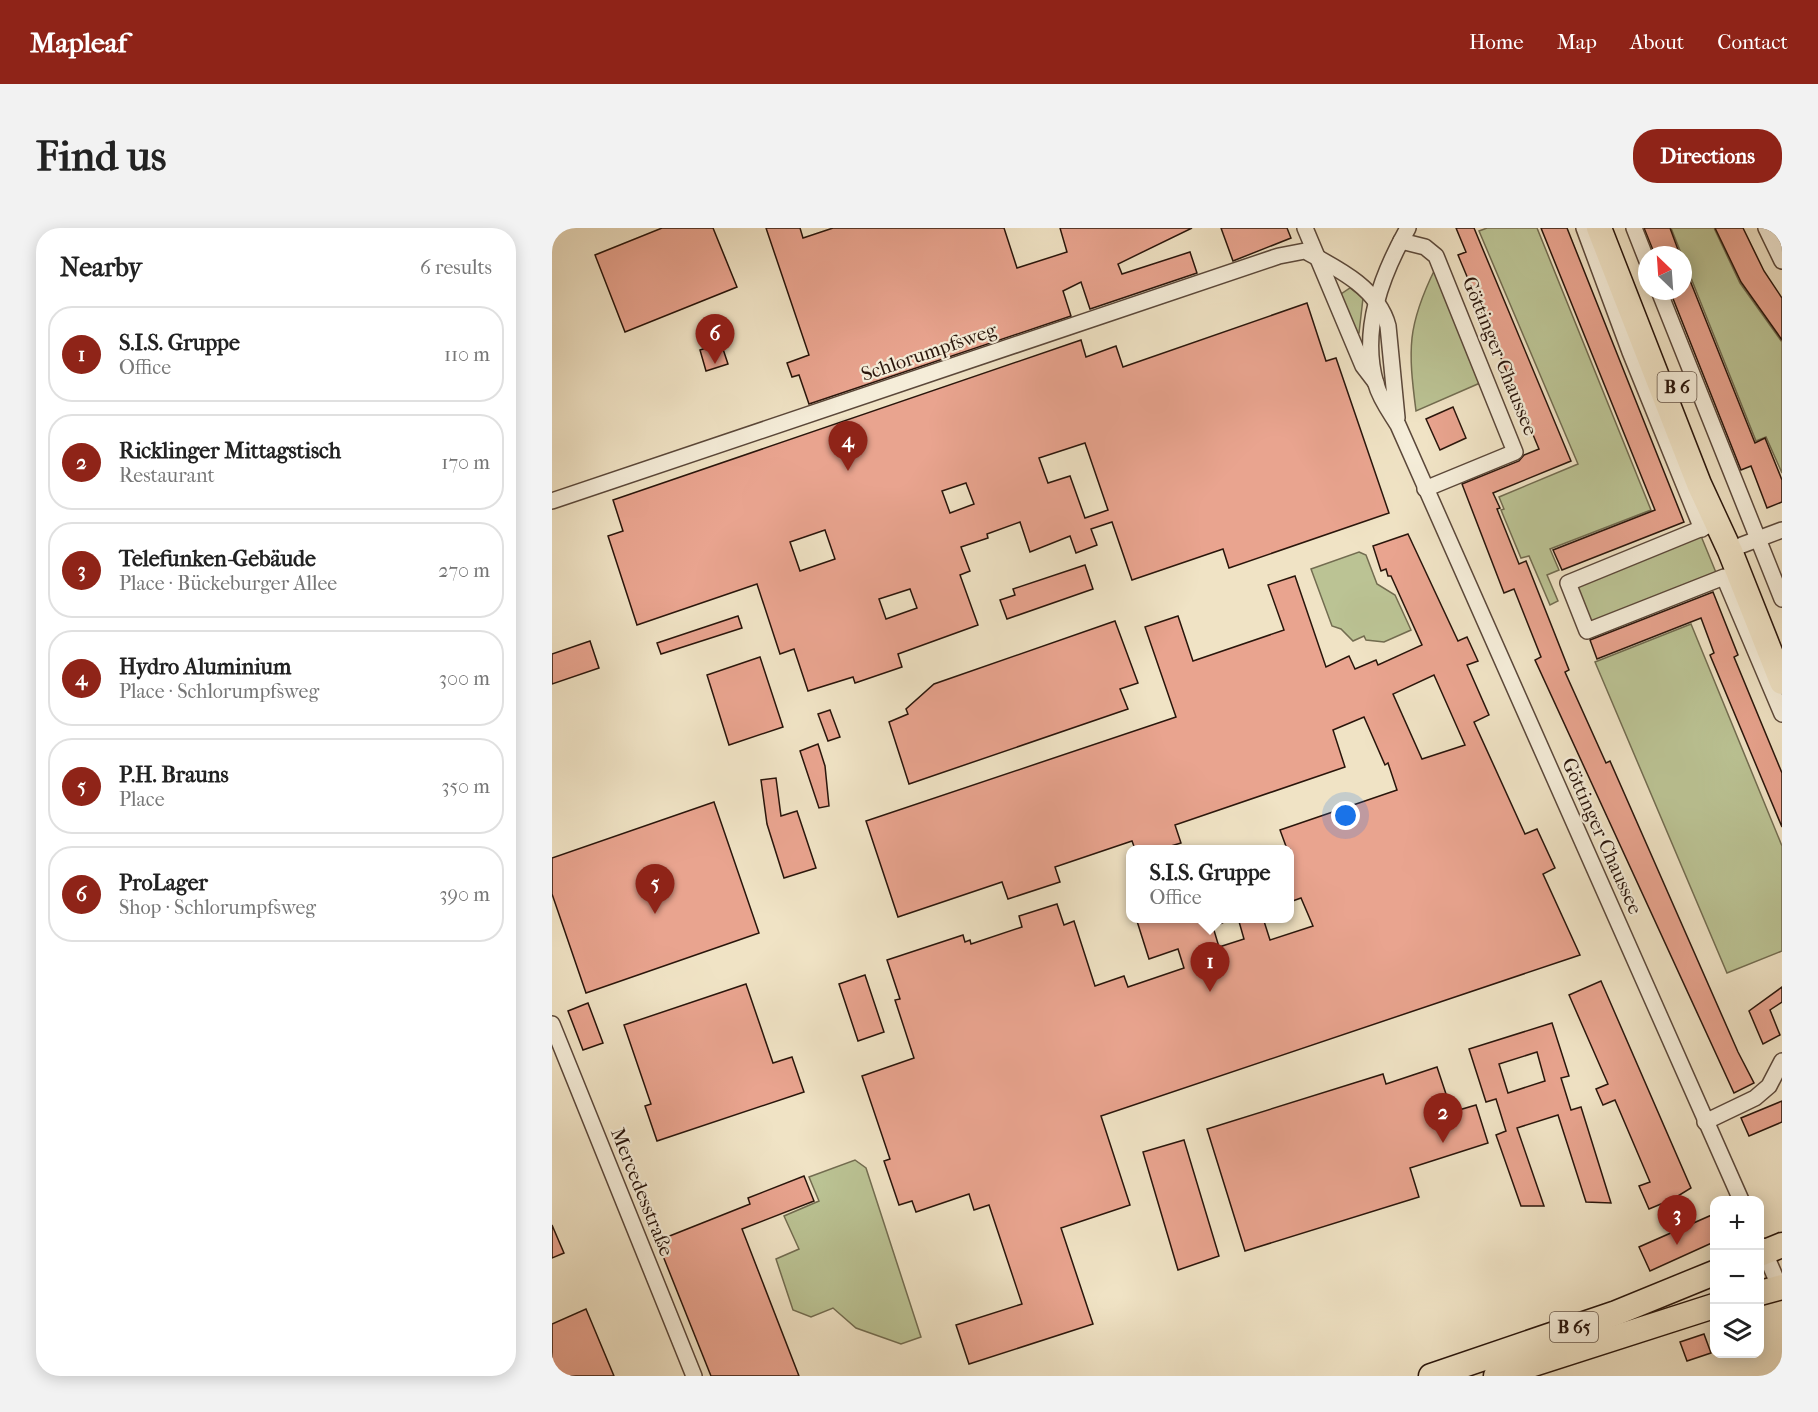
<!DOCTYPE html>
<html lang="en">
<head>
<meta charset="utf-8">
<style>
  body { margin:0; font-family:"IM FELL French Canon",serif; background:#f2f2f2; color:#222 }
  .controls { position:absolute; right:18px; bottom:18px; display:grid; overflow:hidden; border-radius:12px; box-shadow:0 3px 15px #0003 }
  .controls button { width:54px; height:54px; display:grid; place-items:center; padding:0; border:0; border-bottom:2px solid #e0e0e0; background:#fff; color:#222; font:30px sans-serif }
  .compass { position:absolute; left:1086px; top:18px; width:54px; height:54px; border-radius:50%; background:#fff; box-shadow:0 3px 15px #0003; rotate:335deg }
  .you { position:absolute; left:794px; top:588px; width:21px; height:21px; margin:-15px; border:4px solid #fff; border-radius:50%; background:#1a73e8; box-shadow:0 0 0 9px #1a73e833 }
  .badge { display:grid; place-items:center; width:39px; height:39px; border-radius:50%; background:#8f2418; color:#fff; font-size:20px; font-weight:700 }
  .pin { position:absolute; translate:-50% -50px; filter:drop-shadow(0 2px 3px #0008) }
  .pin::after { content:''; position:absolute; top:32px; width:21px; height:18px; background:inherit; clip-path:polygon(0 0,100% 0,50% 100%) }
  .popup { position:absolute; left:574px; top:617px; width:168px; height:78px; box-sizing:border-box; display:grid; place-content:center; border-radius:12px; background:#fff; filter:drop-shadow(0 2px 4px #0005); font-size:20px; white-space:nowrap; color:#767676 }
  .popup b { font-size:22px; color:#222 }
  .popup::after { content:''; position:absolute; left:50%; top:100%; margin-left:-12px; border:12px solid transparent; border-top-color:#fff }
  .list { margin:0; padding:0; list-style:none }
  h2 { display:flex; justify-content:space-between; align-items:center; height:78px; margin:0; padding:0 24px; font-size:26px }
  h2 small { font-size:20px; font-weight:400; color:#767676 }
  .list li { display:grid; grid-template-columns:39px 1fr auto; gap:18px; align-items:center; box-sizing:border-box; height:96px; margin:0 12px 12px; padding:0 12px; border:2px solid #e0e0e0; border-radius:24px }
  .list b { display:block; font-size:22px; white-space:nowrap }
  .list p { margin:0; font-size:20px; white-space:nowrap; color:#767676 }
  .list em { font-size:20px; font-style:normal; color:#767676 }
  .icon { flex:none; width:33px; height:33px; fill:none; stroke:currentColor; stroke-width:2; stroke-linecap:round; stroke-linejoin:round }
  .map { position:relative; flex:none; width:1230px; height:1148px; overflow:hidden; border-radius:24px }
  header { display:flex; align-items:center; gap:36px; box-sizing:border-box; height:84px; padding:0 30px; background:#8f2418; color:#fff }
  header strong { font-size:28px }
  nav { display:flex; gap:33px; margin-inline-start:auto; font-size:21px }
  .intro { display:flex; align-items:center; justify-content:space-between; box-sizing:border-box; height:144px; padding:0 36px }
  h1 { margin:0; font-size:42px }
  .button { padding:15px 27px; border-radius:24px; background:#8f2418; color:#fff; font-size:21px; font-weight:700 }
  main { display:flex; gap:36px; padding:0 36px }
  aside { flex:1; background:#fff; border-radius:24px; box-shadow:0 3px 15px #0003 }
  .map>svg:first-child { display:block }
</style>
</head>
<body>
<header>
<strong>Mapleaf</strong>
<nav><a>Home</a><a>Map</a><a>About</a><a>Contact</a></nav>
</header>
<div class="intro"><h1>Find us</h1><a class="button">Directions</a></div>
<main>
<aside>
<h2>Nearby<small>6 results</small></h2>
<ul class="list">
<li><span class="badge">1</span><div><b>S.I.S. Gruppe</b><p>Office</p></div><em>110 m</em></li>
<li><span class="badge">2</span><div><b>Ricklinger Mittagstisch</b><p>Restaurant</p></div><em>170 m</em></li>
<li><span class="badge">3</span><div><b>Telefunken-Gebäude</b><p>Place · Bückeburger Allee</p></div><em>270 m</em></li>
<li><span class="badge">4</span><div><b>Hydro Aluminium</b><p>Place · Schlorumpfsweg</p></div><em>300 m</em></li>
<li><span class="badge">5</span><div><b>P.H. Brauns</b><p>Place</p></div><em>350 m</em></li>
<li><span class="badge">6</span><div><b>ProLager</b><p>Shop · Schlorumpfsweg</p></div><em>390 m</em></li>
</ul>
</aside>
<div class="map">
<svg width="1230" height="1148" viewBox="0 0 1230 1148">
  <rect width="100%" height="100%" fill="#f0e3c5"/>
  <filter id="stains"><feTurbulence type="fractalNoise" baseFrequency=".00333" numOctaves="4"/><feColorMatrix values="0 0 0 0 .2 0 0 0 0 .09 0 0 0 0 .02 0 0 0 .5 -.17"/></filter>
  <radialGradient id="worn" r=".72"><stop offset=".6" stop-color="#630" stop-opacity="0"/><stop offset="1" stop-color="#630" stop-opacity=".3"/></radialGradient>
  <g fill="#bbc394" stroke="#726c50" stroke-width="1.5">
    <polygon points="935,0 985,0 1099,282 998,321 1007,342 995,347 1006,373 998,377 977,328 969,330 949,282 952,281 947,269 1026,236 927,3"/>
    <polygon points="1119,0 1162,0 1188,55 1230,114 1230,245 1214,209 1204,213"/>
    <path d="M 883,41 L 928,155 L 864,183 C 856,121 855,98 883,41 Z"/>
    <polygon points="798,60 811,70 807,105 801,104 786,68"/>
    <polygon points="1149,308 1165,347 1039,397 1023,359"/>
    <polygon points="807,324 814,327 825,356 843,367 859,402 832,414 814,412 812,408 801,413 789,401 780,398 759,341"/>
    <polygon points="1139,396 1230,618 1230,723 1175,745 1043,434"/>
    <polygon points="303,932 314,940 369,1109 349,1116 304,1100 281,1080 259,1089 241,1082 224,1031 247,1021 232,988 267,973 257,949"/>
  </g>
  <g fill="#e9a48f" stroke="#29150b" stroke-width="1.5" fill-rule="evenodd">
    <polygon points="110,0 161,0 185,59 73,104 43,27"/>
    <polygon points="214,0 248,0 251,10 281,0 452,0 465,40 515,24 508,0 640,0 566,36 570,46 638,24 645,45 538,81 529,54 511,63 519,88 257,176 247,147 240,149 235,135 257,127"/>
    <polygon points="669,0 735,0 739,10 681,33"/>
    <polygon points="904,0 922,0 1019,233 941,265 948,280 945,281 967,336 974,333 1017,442 1013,444 1054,535 1058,533 1186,824 1202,855 1182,865 983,432 989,429 962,361 952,365 910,256 967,233 972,227 987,221 906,27 914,24"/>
    <polygon points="989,0 1015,0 1132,294 1010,342 1001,322 1103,282"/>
    <polygon points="1092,0 1118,0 1128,27 1103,27"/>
    <polygon points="1163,0 1191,0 1212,43 1230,70 1230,112 1189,54"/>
    <polygon points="1131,35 1203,215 1213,210 1230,252 1230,274 1215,280 1199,238 1189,242 1118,63 1131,63"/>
    <path d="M 755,75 L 774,133 L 784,130 L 837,285 L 677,340 L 671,321 L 580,352 L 560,294 L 539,301 L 545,317 L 524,325 L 518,308 L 478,324 L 468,294 L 435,306 L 436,310 L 409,319 L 418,343 L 408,347 L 426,397 L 346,426 L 350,439 L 303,455 L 301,449 L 256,463 L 242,421 L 228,426 L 205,356 L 85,397 L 56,308 L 71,303 L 61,272 L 529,112 L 534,129 L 564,118 L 571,139 ZM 533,215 L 556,282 L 533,290 L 518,248 L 496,255 L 487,230 ZM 414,255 L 422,276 L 398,285 L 390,263 ZM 273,302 L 283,331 L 248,343 L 238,314 ZM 358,361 L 365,380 L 334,391 L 327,371 Z"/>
    <polygon points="169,115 176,136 154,143 148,122"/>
    <polygon points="901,179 914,210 888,222 874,191"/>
    <path d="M 856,306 L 906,413 L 915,409 L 926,433 L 915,437 L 937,487 L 922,494 L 973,606 L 985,601 L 1003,640 L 991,646 L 1028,727 L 549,888 L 578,977 L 509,1000 L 541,1096 L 417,1136 L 404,1097 L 470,1076 L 437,977 L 422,982 L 417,966 L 364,984 L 360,973 L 347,977 L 332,933 L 338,931 L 310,848 L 362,830 L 343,772 L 348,771 L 335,732 L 411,707 L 413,714 L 418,712 L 419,716 L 470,699 L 467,688 L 505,676 L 512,697 L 522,693 L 543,758 L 572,748 L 576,759 L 632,740 L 626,721 L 597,731 L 584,690 L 681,690 L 661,699 L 667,719 L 692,711 L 686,690 L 711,690 L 718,712 L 761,698 L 749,670 L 738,674 L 738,621 L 735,621 L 728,602 L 845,562 L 836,535 L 833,537 L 812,489 L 781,502 L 793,539 L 623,597 L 629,615 L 609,621 L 583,621 L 580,613 L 503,639 L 508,654 L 456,671 L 450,654 L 346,689 L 314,593 L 624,489 L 593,399 L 626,388 L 641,433 L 732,402 L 716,357 L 743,348 L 774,439 L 797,428 L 803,441 L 824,432 L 826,437 L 870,417 L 839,348 L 836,348 L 834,341 L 829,343 L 821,318 ZM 882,447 L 913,517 L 870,531 L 841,466 Z"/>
    <polygon points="533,337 541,361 455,391 448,372 463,367 461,361"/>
    <polygon points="1161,364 1186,427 1182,429 1230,545 1230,599 1158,427 1162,425 1149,390 1045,431 1038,412"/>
    <polygon points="186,388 190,400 109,426 105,415"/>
    <polygon points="563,393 586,455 568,461 576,481 357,556 337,494 356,486 354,481 382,456"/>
    <polygon points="38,413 47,440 0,456 0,426"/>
    <polygon points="208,429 231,499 177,517 155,447"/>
    <polygon points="278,482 288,509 276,513 266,486"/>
    <polygon points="266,516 273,538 277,578 267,580 248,523"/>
    <polygon points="224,550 229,588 245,583 264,640 232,650 215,596 209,552"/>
    <polygon points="162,574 207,705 34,765 0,666 0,630"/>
    <polygon points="313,747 332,804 306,813 287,756"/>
    <polygon points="1049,753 1139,960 1121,971 1097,981 1087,958 1098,954 1063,872 1051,877 1044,861 1056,856 1017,767"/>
    <polygon points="194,756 221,835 240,829 252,864 105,913 93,878 99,876 72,797"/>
    <polygon points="1230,759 1230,774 1218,782 1228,807 1211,816 1197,783"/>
    <polygon points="36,775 51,815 31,822 16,783"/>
    <path d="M 1000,795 L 1017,848 L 1009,850 L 1019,882 L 1029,879 L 1059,975 L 1034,974 L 1006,887 L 965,900 L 992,978 L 969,978 L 944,907 L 954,903 L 944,871 L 934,874 L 917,821 ZM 985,824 L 993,853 L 956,865 L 947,836 Z"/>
    <polygon points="885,839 900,884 924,877 936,915 858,940 867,969 693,1023 655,901 831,846 834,856"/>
    <polygon points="1230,873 1230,894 1197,908 1189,890"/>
    <polygon points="632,912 667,1028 626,1042 591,924"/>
    <polygon points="252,948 262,973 190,1001 247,1148 159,1148 105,1013 198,976 196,970"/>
    <polygon points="1162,986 1162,1014 1098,1043 1087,1019"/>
    <polygon points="0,997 12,1025 0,1030"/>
    <polygon points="34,1081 62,1148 0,1148 0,1096"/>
    <polygon points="1152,1106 1159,1125 1135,1133 1128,1114"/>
  </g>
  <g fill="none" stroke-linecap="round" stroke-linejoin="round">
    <g stroke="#5b483a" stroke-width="18">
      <g id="street">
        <polyline points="753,0 811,138 824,155"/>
        <path d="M 856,0 C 830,46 808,102 824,156 C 828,171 838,184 846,197 L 1189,972"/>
        <polyline points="1032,0 1078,124 1150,301"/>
        <polyline points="1082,0 1095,33"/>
        <polyline points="1214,0 1230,33"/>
        <polyline points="849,13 873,19 884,28 963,224 873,261"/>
        <polyline points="1107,63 1230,371"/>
        <path d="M 0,273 L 727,28 L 753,23 C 785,40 826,60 836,98 L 845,190"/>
        <polyline points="1165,294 1016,355 1035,403 1172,349 1230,486"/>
        <polyline points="1190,317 1230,302"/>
        <polyline points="0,796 142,1148"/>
        <polyline points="1153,894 1203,870 1217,858 1230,833"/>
        <polyline points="1210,1018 1228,1060"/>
      </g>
    </g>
    <g stroke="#29150b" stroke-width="27">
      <g id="primary">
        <polyline points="1047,0 1147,256 1178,323 1230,454"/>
        <polyline points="1208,1026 1230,1017"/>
        <polyline points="1208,1065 1230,1059"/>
        <polyline points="879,1148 1064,1085 1162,1045"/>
        <polyline points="944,1148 1162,1078"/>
      </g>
    </g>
    <use href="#street" stroke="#f5edd9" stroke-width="15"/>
    <use href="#primary" stroke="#f0e3c5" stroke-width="24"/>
  </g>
  <g text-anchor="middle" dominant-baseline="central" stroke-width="4.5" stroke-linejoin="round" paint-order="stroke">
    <g fill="#f5edd9" stroke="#665649" stroke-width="1.5">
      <rect x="1105.5" y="144" width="39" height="30" rx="4.5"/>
      <rect x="998" y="1084" width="48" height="30" rx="4.5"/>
    </g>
    <g font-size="18" font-weight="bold" fill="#29150b">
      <text x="1125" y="159">B 6</text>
      <text x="1022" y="1099">B 65</text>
    </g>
    <g font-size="20" fill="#29150b" stroke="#f5edd9">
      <text transform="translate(377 124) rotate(-19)">Schlorumpfsweg</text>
      <text transform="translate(948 128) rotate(68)">Göttinger Chaussee</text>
      <text transform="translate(1050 608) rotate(66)">Göttinger Chaussee</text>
      <text transform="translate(90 964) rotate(68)">Mercedesstraße</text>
    </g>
  </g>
  <rect width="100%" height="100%" filter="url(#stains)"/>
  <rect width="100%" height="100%" fill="url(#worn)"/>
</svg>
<div class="controls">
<button>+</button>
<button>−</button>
<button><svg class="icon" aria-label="layers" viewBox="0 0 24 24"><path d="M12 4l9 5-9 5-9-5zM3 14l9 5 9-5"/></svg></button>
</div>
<svg class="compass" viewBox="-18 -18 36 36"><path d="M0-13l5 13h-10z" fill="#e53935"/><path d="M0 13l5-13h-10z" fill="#767676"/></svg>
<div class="you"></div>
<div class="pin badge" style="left:658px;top:764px">1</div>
<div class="popup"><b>S.I.S. Gruppe</b>Office</div>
<div class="pin badge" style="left:891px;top:915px">2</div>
<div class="pin badge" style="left:1125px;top:1017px">3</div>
<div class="pin badge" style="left:296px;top:243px">4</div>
<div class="pin badge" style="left:103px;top:686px">5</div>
<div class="pin badge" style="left:163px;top:136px">6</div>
</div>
</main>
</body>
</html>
